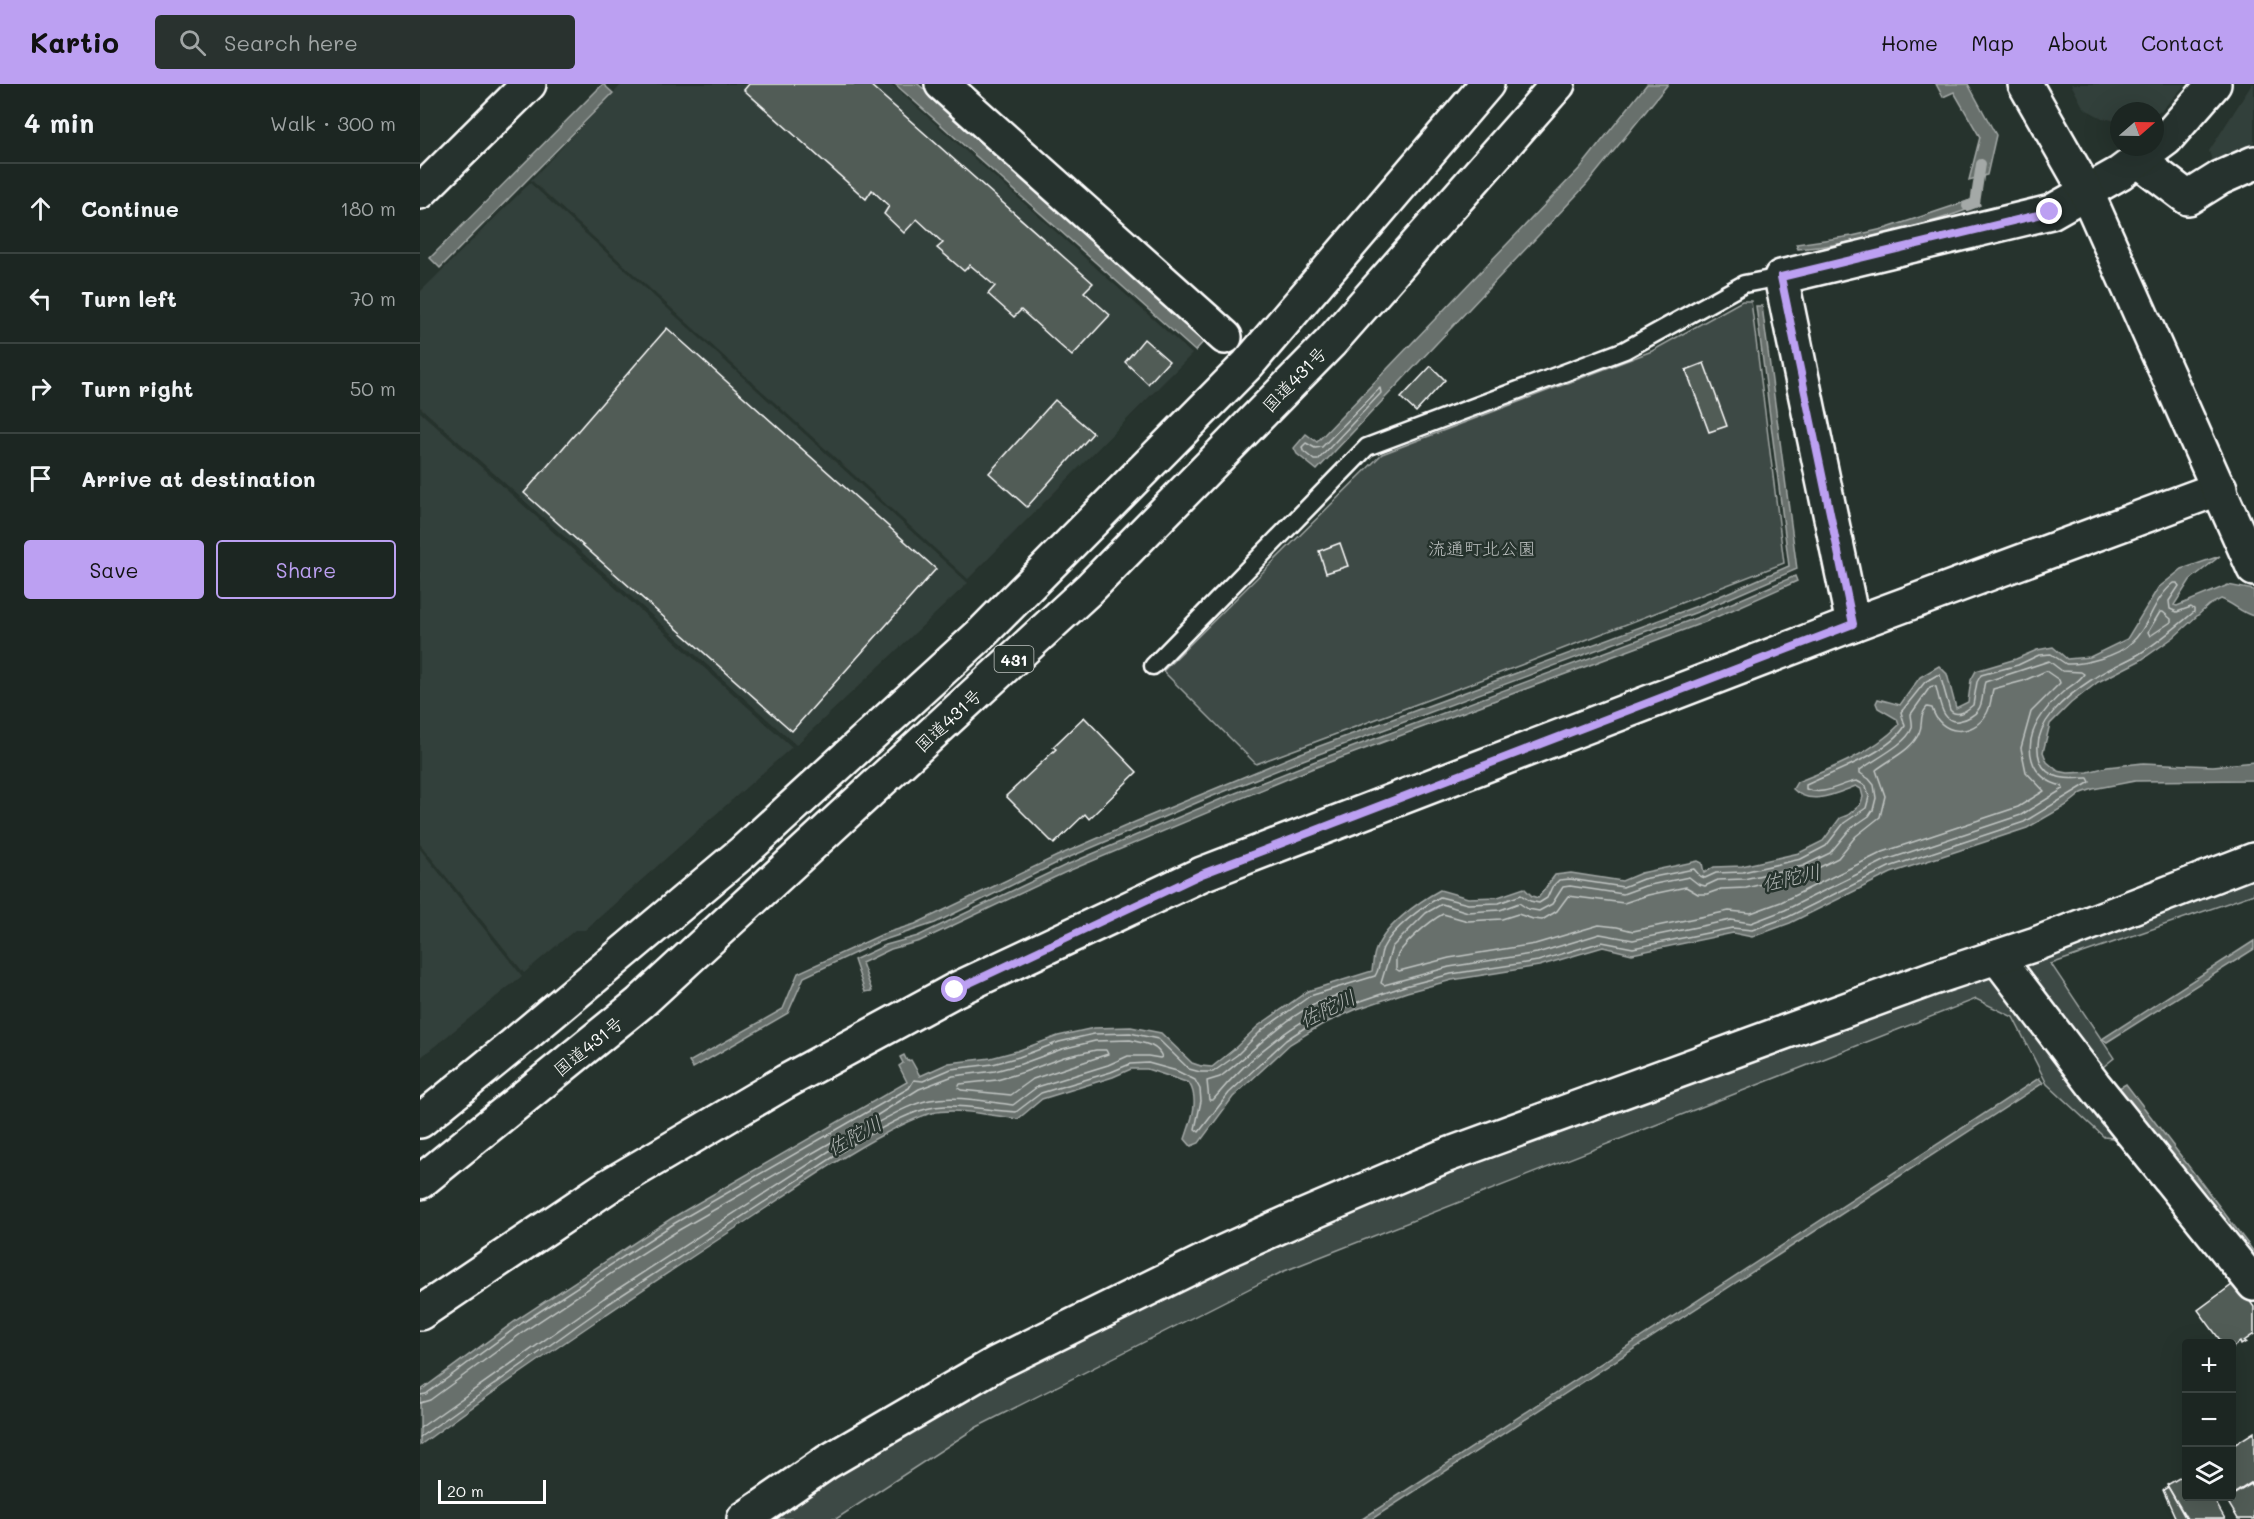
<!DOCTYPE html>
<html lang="en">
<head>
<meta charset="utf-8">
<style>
  body { margin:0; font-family:Mali,"Klee One",sans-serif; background:#29322f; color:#f1f3f6 }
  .controls { position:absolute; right:18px; bottom:18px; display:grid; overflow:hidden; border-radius:6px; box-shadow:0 6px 24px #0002 }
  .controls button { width:54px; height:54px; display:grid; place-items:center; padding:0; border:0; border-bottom:2px solid #3a4340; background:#1c2622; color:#f1f3f6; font:30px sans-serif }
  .compass { position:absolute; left:1690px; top:18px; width:54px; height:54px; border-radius:50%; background:#1c2622; box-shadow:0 6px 24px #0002; rotate:70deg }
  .scale { position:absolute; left:18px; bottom:15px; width:108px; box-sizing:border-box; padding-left:6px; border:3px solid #fff; border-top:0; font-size:16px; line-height:21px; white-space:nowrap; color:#fff; -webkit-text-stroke:4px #26332d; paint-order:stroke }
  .stop { position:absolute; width:18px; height:18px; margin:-14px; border:4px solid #bca0f2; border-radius:50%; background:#fff }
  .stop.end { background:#bca0f2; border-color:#fff; box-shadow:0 2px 6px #0008 }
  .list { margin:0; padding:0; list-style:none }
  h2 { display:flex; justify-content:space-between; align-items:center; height:78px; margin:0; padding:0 24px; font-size:26px }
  h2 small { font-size:20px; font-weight:400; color:#a0a5a5 }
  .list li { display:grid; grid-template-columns:39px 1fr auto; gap:18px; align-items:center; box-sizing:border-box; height:90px; padding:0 24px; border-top:2px solid #3a4340 }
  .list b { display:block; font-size:22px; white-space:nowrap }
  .list em { font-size:20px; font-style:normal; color:#a0a5a5 }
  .actions { display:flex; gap:12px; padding:18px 24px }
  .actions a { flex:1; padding:14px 0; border:2px solid #bca0f2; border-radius:6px; text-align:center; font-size:21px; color:#bca0f2 }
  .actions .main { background:#bca0f2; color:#111 }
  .icon { flex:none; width:33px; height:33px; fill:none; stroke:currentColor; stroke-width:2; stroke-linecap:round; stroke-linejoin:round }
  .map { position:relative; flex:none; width:1834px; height:1435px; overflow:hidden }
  header { display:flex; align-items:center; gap:36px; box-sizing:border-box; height:84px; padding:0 30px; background:#bca0f2; color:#111 }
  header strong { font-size:28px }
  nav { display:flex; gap:33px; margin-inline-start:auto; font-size:21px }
  .search { width:420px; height:54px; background:#29322f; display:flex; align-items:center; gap:15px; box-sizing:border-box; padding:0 21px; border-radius:6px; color:#a0a5a5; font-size:22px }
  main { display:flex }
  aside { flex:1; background:#1c2622 }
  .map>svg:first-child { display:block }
</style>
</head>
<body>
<header>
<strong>Kartio</strong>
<div class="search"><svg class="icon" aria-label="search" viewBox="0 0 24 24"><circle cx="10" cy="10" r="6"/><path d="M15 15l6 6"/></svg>Search here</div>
<nav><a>Home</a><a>Map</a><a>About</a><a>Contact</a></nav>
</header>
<main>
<aside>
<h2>4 min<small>Walk · 300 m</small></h2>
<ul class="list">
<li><svg class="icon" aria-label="ahead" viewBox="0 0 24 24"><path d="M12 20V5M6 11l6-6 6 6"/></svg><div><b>Continue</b></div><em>180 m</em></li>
<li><svg class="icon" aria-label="left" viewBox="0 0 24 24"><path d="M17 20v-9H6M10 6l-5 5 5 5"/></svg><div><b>Turn left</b></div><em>70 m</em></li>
<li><svg class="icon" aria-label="right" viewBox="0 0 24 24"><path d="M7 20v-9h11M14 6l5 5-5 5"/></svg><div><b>Turn right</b></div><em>50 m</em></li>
<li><svg class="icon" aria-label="arrive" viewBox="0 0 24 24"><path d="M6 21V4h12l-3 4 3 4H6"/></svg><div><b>Arrive at destination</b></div></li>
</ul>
<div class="actions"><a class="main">Save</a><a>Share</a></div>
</aside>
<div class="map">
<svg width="1834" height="1435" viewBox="0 0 1834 1435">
  <rect width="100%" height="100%" fill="#26332d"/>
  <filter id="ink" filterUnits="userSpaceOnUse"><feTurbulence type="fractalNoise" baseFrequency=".0167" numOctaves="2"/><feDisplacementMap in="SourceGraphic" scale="12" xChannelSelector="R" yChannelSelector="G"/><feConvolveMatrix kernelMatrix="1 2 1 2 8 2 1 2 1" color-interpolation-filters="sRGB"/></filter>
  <g filter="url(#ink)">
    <g fill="#333f3a">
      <polygon points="202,0 471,0 772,270 548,495 111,96"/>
      <polygon points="1651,0 1766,0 1742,26 1735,29 1735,27 1699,27 1699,37 1697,37 1682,34 1667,26 1662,21"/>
      <polygon points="1832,0 1834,0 1834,59 1793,79 1789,67"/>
      <polygon points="110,99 548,499 376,661 0,323 0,208"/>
      <polygon points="0,328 372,663 165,846 155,846 104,889 0,760"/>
      <polygon points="0,765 102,892 0,974"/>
    </g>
    <g fill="#3e4944" stroke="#9ea4a2" stroke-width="1.5">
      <polygon points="1322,217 1331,217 1364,479 1101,581 836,680 743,587 962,370 1232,267"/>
      <polygon points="1834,786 1834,810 1631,880 1694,974 1673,991 1600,892 1605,878"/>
      <polygon points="1567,885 1709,1056 1684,1053 1627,1000 1593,933 1556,915 862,1188 557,1343 416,1435 338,1435 536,1311 896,1134"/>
    </g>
    <g fill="#67706c" stroke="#a4a9a7" stroke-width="1.5">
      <polygon points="183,0 193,9 20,184 10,174"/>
      <polygon points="475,0 498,0 785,256 775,267"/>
      <polygon points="1227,0 1248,0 1167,100 897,386 877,370 874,364 886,350 897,358 1161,83"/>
      <polygon points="1516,0 1548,0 1576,51 1567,91 1549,96 1560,53 1534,8 1523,13"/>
      <path d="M 1557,114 L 1560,121 C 1501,143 1441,160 1378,165 L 1376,160 L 1432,152 L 1467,144 Z"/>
      <polygon points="1336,222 1342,222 1377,485 1280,527 883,676 788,714 643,776 515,839 458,858 384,893 368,929 273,984 269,978 363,925 378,889 463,850 495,840 637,772 715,738 881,669 1277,522 1369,482"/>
      <path d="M 1800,472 L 1770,496 L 1754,521 L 1757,522 L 1808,501 L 1834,506 L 1834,532 C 1822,530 1813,519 1801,515 L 1789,521 L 1754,553 L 1721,576 L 1678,598 L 1651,619 L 1630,640 L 1623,668 L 1627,678 L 1638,687 L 1648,689 L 1668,688 L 1687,683 L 1723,679 L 1793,682 L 1834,678 L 1834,696 L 1715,697 L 1673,705 L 1662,709 L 1647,721 L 1607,744 L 1471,789 L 1370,839 L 1332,853 L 1313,849 L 1212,870 L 1183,863 L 1119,882 L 1032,896 L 987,908 L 937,925 L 901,941 L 870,960 L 813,1013 L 779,1059 L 771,1062 L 765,1055 C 771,1037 780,1016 769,999 L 727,985 L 711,985 L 693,993 L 622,1015 L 598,1035 C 573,1032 536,1023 512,1029 C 496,1033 480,1042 466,1049 C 424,1071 385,1098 346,1124 C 229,1201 113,1278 0,1361 L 0,1307 L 98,1235 L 252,1134 L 487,998 L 479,982 L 483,979 L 480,973 L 484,971 L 487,977 L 491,976 L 500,992 L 529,979 L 571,974 L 597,967 L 638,952 L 674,944 L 711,943 L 741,949 L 772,979 L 781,982 L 792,983 L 813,966 L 838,942 L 888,907 L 952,887 C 953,881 953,874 955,868 C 963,843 998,818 1020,806 L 1048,814 L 1078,813 L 1104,804 L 1112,812 L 1118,814 L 1135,791 L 1151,789 L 1202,797 L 1221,789 L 1278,777 L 1282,779 L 1284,789 L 1294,783 L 1322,782 L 1379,769 L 1403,757 L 1420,734 L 1428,731 L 1440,721 L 1443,713 L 1441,705 L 1436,702 C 1417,709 1390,723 1373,705 L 1377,698 C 1413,684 1452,669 1479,641 L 1477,635 L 1458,624 L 1456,619 L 1458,615 L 1480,621 L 1500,593 L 1519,582 L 1527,590 L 1536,624 L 1548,618 L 1551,596 L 1556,587 L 1596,575 L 1617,566 L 1633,563 L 1647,575 L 1670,573 L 1707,555 L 1738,504 L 1762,485 Z"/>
      <polygon points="1375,492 1377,497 1285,538 891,685 646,788 500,857 471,865 442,879 452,907 445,908 434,876 466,861 498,852 644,782 813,710 893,678 1284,531"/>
      <polygon points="1834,857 1834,865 1687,958 1682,955"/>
      <polygon points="1619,994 1623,999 952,1435 942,1435"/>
      <polygon points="1706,1000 1834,1168 1834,1180 1699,1004"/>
    </g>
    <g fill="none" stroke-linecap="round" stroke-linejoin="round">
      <g stroke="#c2c6c4" stroke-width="1.5">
        <polygon points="960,304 961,309 898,376 894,376 883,367 882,363 886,359 895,364 902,363"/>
        <polygon points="1740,528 1743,528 1751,535 1751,538 1730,552 1728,548"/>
        <path d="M 1629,577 L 1642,587 L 1661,588 L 1664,590 C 1659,598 1650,602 1643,608 C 1624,625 1604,649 1612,676 C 1616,690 1628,699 1642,702 L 1643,705 L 1601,731 L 1466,776 L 1365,826 L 1331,839 L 1311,836 L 1213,856 L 1180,850 L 1117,869 L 1029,883 L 964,901 L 961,899 L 972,863 L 1006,829 L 1022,820 L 1048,828 L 1080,826 L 1099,819 L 1108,825 L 1119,827 L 1132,820 L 1143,803 L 1150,802 L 1203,810 L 1225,802 L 1269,793 L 1278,800 L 1285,802 L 1298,796 L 1324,795 L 1383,782 L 1410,769 L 1430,745 L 1449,732 L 1453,726 L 1456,714 L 1454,701 L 1449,695 L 1440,689 L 1440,686 C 1453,676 1487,660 1492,644 C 1493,639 1491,634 1491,630 L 1510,603 L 1513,602 L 1516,603 C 1520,617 1522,643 1542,636 C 1547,635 1555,631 1558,626 C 1564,619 1562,606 1565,598 Z"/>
        <path d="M 1626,587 L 1639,596 L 1640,599 L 1611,628 L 1601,664 L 1606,688 L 1624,707 L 1598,723 L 1463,768 L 1361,818 L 1331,829 L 1309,827 L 1213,847 L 1197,843 L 1179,841 L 1115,860 L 1029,874 L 979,887 L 976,885 C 976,882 976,878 976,875 C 980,862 1011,836 1023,830 L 1048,837 L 1082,835 L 1098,830 L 1113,835 L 1122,836 L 1137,827 L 1148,812 L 1204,819 L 1228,811 L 1266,803 L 1278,810 L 1287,810 L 1301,805 L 1326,804 L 1388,789 L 1418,774 L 1436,752 L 1460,733 L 1465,712 L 1456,686 C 1470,675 1492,666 1499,649 C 1504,638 1498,634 1507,623 L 1512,624 C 1520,652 1553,654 1567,629 C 1571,622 1571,613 1573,605 L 1603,597 Z"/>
        <path d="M 922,910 L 925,912 L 924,915 C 872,939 830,971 793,1016 L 789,1016 L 787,997 L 800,993 C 840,963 871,923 922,910 Z"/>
        <path d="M 710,956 C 723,959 737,960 742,973 L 740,974 L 728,972 L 708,972 L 688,981 L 617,1003 L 593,1021 C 566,1018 537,1011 510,1016 C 489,1020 469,1033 451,1042 L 447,1040 L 448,1037 L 499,1005 L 533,992 L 575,987 L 601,980 L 642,965 L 675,957 Z"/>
        <polygon points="676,966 686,966 688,970 613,995 591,1011 541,1006 538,1004 540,1000 577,996 604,988 644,973"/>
        <path d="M 0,1311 L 6,1310 L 102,1239 L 255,1139 L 489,1004 L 494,996 L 503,997 L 531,985 L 573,980 L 599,973 L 639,958 L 674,950 L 710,949 L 738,955 L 769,985 L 780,988 L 793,988 L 817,971 L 842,946 L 890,912 L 955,892 C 961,883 959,873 963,864 C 972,845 1002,823 1020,813 L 1048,820 L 1079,819 L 1101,811 L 1110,817 L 1119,819 L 1127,814 L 1132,803 L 1139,796 L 1150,795 L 1203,803 L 1223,795 L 1274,785 L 1280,792 L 1285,794 L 1296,789 L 1323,788 L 1381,775 L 1406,762 L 1424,739 L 1446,724 L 1449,713 L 1446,702 L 1437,697 C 1420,699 1405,713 1386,705 L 1386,701 C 1413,688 1469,669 1485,642 L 1481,628 L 1505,598 L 1517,591 L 1520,591 L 1530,626 C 1537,634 1546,627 1553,621 L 1557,598 L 1561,591 L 1598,581 L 1619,571 L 1631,570 L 1646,580 C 1663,581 1698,572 1711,559 C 1730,542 1732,516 1754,499 L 1757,499 L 1759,502 L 1749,517 L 1750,525 L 1757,528 L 1771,523 L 1774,525 L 1774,528 C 1756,543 1739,558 1719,570 C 1704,579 1688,584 1674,594 C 1648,611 1608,641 1620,677 C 1627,697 1651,695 1668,694 L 1670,698 L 1604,738 L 1469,783 L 1368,833 L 1332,846 L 1312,844 L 1213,864 L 1182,858 L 1118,877 L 1031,890 L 985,902 L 935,919 L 898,935 L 866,956 L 809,1009 L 779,1048 L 775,1045 L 781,1017 L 780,1005 L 775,996 L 757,987 L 728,979 L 710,980 L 691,988 L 621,1009 L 596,1028 C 573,1027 548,1021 525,1022 C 495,1023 465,1043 438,1057 L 188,1220 L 0,1353"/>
        <polyline points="0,1319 10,1316 106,1246 210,1177 259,1146 417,1055 421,1056 420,1060 184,1214 0,1344"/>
      </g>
      <polyline stroke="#a4a9a7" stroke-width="10" points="1547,122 1555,119 1561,80"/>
    </g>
    <g fill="#515c57" stroke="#fff" stroke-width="1.5">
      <polygon points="329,0 449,0 673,199 664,208 690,231 652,272 601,226 594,233 568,210 575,202 550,181 544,187 517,164 523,159 497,135 484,149 464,130 469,122 452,106 446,115 324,6"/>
      <polygon points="247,244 516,485 372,647 104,409"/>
      <polygon points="724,255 749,277 728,300 705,278"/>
      <polygon points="1284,279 1307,342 1289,348 1266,286"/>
      <polygon points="1011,282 1025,296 996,328 981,314"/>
      <polygon points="635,316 673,349 607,423 569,389"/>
      <polygon points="920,459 928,482 906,489 899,467"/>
      <polygon points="664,633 717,688 669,735 665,730 634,760 586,712 636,665 633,663"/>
      <polygon points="1816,1198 1834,1223 1834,1250 1824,1257 1826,1258 1821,1261 1820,1258 1812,1264 1812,1260 1803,1260 1778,1226"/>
      <polygon points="1834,1348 1834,1397 1812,1411 1812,1362"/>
      <polygon points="1766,1390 1766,1412 1792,1412 1805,1435 1767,1435 1747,1401"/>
      <polygon points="1831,1400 1834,1405 1834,1435 1818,1435 1806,1415"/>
      <polygon points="1748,1403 1766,1435 1756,1435 1743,1406"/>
    </g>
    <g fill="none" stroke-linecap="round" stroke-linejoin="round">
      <g stroke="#fff" stroke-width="21">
        <polyline id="service" points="733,582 947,363 1205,266 1324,200 1361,193"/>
      </g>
      <g stroke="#fff" stroke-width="38">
        <g id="minor">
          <polyline points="522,0 805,253"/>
          <polyline points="1718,76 1768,114 1800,94 1834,79"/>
          <polyline points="1433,540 1361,193 1631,128 1700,89 1746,55 1794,0"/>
          <polyline points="1577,873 1674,1001 1834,1200"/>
          <polyline points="0,1229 190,1101 365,998 535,906 782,790 1433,540 1800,404"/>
          <polyline points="324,1435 407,1378 577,1279 803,1168 872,1137 1022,1073 1513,894 1616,860 1834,776"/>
        </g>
      </g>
      <g stroke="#fff" stroke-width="38">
        <g id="tertiary">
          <polyline points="1605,0 1666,107 1834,485"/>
          <polyline points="0,108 109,0"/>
        </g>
      </g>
      <g stroke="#fff" stroke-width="38">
        <g id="trunk">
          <polyline points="0,1037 91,963 323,768 560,551 828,280 1067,0"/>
          <polyline points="0,1098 220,919 669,505 910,259 1138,0"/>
        </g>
      </g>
      <use href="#service" stroke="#26332d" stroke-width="16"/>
      <use href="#minor" stroke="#26332d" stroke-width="33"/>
      <use href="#tertiary" stroke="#26332d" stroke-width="33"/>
      <use href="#trunk" stroke="#26332d" stroke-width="33"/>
    </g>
  </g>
  <g fill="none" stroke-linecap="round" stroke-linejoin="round" filter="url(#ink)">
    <polyline stroke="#bca0f2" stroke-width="8" points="535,906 782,790 1433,540 1361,193 1630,128"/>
  </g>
  <g text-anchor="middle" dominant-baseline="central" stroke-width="5" stroke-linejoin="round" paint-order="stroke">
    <rect fill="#26332d" stroke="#bec2c0" stroke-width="1.5" x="574.5" y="562" width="39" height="26" rx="4.5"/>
    <g font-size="16" font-weight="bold" fill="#fff">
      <text x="594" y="575">431</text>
    </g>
    <g font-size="18" fill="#fff" stroke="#26332d">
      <text transform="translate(874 295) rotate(-46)">国道431号</text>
      <text transform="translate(528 636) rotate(-43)">国道431号</text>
      <text transform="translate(168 962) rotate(-39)">国道431号</text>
    </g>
    <g font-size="18" fill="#bbbfbe" stroke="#26332d">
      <text x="1062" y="464">流通町北公園</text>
    </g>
    <g font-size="20" font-style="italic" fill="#b3b8b6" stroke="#26332d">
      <text transform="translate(1371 793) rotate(-13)">佐陀川</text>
      <text transform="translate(907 924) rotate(-26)">佐陀川</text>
      <text transform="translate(434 1051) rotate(-29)">佐陀川</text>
    </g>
  </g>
</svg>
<div class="controls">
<button>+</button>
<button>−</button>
<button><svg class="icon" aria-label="layers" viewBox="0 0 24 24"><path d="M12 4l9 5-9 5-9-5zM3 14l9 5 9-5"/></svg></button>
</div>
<svg class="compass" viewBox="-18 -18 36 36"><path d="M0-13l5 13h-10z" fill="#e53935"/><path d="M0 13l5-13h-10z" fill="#a0a5a5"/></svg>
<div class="scale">20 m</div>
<div class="stop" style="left:535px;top:906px"></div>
<div class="stop end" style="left:1630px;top:128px"></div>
</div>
</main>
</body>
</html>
